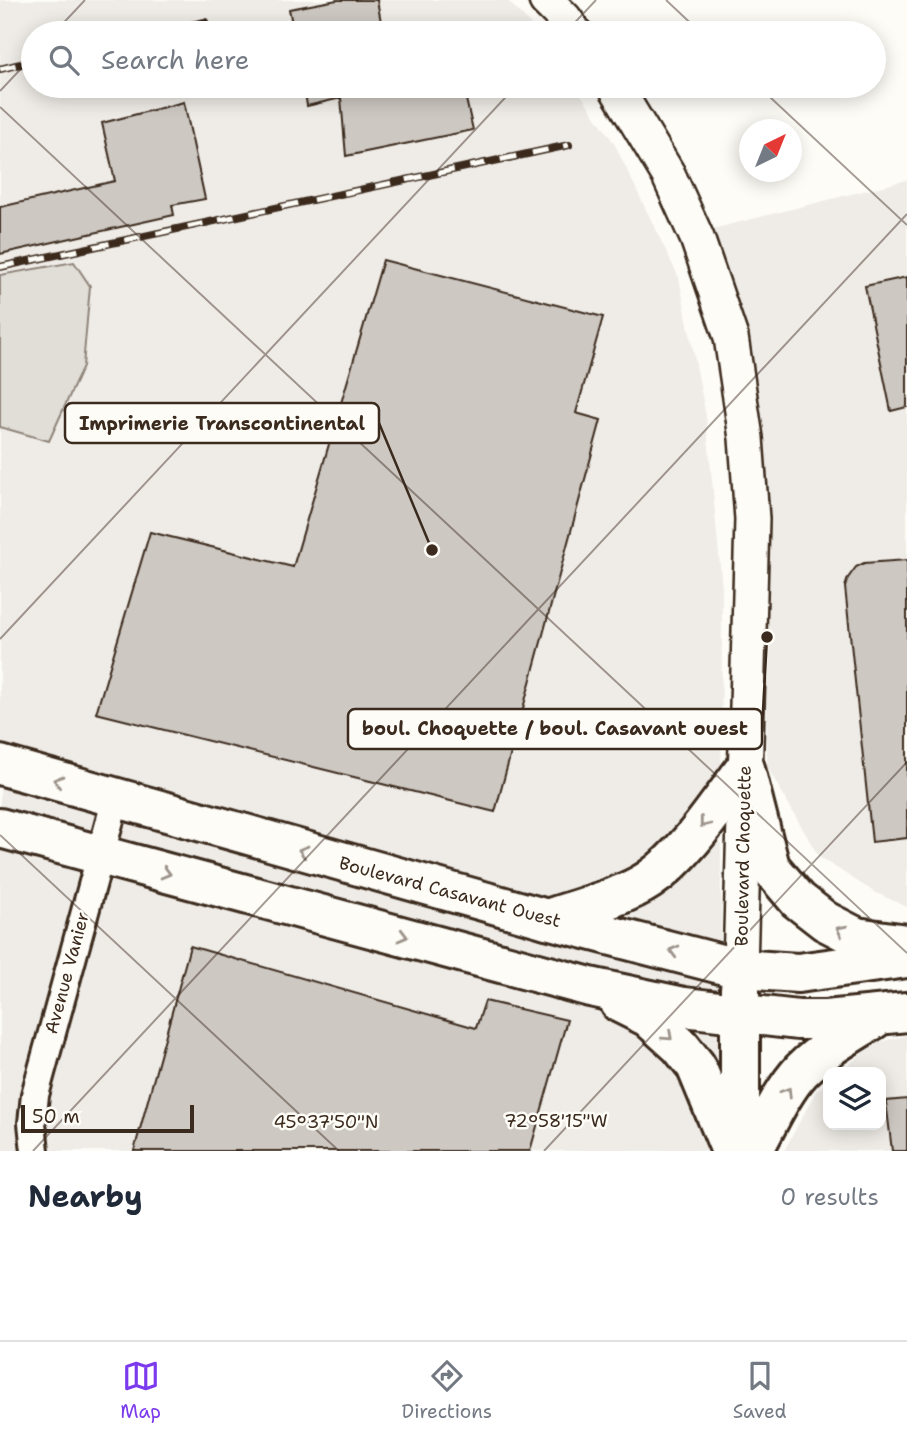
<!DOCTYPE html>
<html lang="en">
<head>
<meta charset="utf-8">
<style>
  body { margin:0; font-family:"Shantell Sans",sans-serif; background:#f6f6f7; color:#1f2937 }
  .controls { position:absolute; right:21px; bottom:21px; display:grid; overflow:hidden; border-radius:14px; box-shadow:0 4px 18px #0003 }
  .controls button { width:63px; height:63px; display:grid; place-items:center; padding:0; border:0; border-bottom:2px solid #e0e1e3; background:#fff; color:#1f2937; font:35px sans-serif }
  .compass { position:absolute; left:739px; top:119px; width:63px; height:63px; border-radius:50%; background:#fff; box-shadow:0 4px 18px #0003; rotate:43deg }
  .scale { position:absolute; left:21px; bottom:18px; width:173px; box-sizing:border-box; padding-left:7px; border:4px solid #3b2a1e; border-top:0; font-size:19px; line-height:24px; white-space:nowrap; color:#3b2a1e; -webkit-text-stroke:5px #fdfcf7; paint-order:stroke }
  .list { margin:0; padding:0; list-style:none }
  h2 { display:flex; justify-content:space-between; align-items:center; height:91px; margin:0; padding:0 28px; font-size:30px }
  h2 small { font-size:23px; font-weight:400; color:#747a83 }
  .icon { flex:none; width:38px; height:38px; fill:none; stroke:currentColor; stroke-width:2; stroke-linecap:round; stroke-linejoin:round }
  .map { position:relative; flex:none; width:907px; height:1151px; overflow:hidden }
  .search { position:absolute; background:#fff; box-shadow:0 4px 18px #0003; left:21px; right:21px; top:21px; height:77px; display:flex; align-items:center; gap:18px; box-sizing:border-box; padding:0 24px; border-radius:38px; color:#747a83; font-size:26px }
  .sheet { height:189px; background:#fff }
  nav { display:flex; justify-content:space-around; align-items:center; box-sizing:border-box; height:98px; border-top:2px solid #e0e1e3; background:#fff; font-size:19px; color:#747a83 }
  nav a { display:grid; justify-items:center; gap:4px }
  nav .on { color:#7c3aed }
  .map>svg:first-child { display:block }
</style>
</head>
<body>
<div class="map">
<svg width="907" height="1151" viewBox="0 0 907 1151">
  <rect width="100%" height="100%" fill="#fdfcf7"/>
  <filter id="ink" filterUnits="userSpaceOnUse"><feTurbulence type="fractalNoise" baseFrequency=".0143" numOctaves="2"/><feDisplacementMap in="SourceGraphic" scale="14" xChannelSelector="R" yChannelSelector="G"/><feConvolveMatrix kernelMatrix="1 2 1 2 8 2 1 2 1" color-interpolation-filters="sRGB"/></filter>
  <g filter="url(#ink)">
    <g fill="#efece7">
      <polygon points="0,0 507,0 539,33 33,33 33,86 575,86 614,143 679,278 706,416 722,588 720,1151 0,1151"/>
      <polygon points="907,180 907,907 874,892 819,857 767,767 767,520 704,231"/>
      <polygon points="907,1035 907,1151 784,1151 816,1091 828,1082 828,1125 881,1125 881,1072 840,1072 875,1043"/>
    </g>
    <polygon fill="#e1ded7" stroke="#8e847a" stroke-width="2" points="74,262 90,286 83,366 49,441 0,427 0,275"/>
    <g fill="#cdc8c2" stroke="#3b2a1e" stroke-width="2">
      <polygon points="337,0 377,0 383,33 294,33 289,9"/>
      <polygon points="304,86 393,86 395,92 424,86 463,86 473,130 346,156 341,98 307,106"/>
      <polygon points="184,102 205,199 172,205 174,215 0,254 0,207 115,181 102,123"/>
      <polygon points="383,260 603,317 576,413 601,420 495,812 96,713 150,532 293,567"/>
      <polygon points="907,277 907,407 891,411 865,286"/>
      <polygon points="907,560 907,838 872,842 845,587 848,578 856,567 864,563"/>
      <polygon points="190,946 476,1028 485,1001 567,1020 530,1151 134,1151"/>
      <polygon points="907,1099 907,1151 892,1151 886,1101"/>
    </g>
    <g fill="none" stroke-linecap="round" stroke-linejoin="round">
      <g stroke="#3b2a1e" stroke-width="32">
        <polyline id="minor" points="35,1151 32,1123 35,1095 116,798"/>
      </g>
      <g stroke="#3b2a1e" stroke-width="38">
        <g id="tertiary">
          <polyline points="546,0 565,19 575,33"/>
          <polyline points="615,86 668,174 697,238 731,337 746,438 752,519 740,969"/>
        </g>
      </g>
      <g stroke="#3b2a1e" stroke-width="44">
        <g id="secondary">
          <polyline points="0,765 547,919 740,969 798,973 907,958"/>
          <polyline points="745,769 770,867 798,900 825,921 856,937 907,944"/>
          <polyline points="0,828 590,987 684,1007 798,1020 826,1020 907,1012"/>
          <path d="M 547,919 C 579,908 622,898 649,880 C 686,855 718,805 745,769"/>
          <polyline points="740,988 740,1151"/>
          <polyline points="620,1003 648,1017 680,1046 696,1066 731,1151"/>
          <path d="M 753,1151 C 767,1126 782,1091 802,1070 C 823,1049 849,1035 874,1019"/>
        </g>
      </g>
      <use href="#minor" stroke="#fdfcf7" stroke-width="26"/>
      <use href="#tertiary" stroke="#fdfcf7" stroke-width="33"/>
      <use href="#secondary" stroke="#fdfcf7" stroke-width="38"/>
      <g stroke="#3b2a1e" stroke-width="8">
        <g id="rail">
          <polyline points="154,33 205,22"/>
          <polyline points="0,69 33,61"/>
          <polyline points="0,267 569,145"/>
        </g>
      </g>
      <use href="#rail" stroke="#fdfcf7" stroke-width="5" stroke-dasharray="16" stroke-linecap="butt"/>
    </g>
    <defs><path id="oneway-chevron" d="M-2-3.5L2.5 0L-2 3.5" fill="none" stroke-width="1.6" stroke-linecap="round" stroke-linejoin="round" transform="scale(1.75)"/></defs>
    <g stroke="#9c938a">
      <use href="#oneway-chevron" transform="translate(58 781) rotate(-164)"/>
      <use href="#oneway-chevron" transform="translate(704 823) rotate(128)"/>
      <use href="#oneway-chevron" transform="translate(303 851) rotate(-164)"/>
      <use href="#oneway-chevron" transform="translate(166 873) rotate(15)"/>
      <use href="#oneway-chevron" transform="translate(841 930) rotate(-153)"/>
      <use href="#oneway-chevron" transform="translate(403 936) rotate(15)"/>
      <use href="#oneway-chevron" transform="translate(674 951) rotate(-165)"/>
      <use href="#oneway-chevron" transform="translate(668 1036) rotate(42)"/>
      <use href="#oneway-chevron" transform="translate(787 1092) rotate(-58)"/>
    </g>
  </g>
  <path fill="none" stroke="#3b2a1e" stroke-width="2" stroke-opacity="0.45" d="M 666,0 L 701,33M 54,33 L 85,0M 565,33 L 596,0M 758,86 L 907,225M 0,91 L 33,56M 0,107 L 907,953M 0,639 L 516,86M 0,835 L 339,1151M 33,1151 L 907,214M 544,1151 L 907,762"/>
  <g text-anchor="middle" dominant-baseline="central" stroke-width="5" stroke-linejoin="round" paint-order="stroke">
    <g font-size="18" fill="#3b2a1e" stroke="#fdfcf7">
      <text transform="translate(743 856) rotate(-89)">Boulevard Choquette</text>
      <text transform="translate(450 892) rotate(15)">Boulevard Casavant Ouest</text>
      <text transform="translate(67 973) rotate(-75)">Avenue Vanier</text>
    </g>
  </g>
  <g font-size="18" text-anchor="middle" fill="#3b2a1e" stroke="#fdfcf7" stroke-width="5" stroke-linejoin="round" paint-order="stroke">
    <text x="556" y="1127">72°58'15"W</text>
    <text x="326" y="1128">45°37'50"N</text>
  </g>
  <path fill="none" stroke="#3b2a1e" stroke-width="2.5" d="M432 550L379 423M767 637L762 729"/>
  <g fill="#3b2a1e" stroke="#fdfcf7" stroke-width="2.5">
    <circle cx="432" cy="550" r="7"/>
    <circle cx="767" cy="637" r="7"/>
  </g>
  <g fill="#fdfcf7" stroke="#3b2a1e" stroke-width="2.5">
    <rect x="65" y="403" width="314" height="40" rx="7"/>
    <rect x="348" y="709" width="414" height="40" rx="7"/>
  </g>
  <g font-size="19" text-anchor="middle" font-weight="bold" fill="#3b2a1e">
    <text x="222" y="430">Imprimerie Transcontinental</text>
    <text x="555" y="735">boul. Choquette / boul. Casavant ouest</text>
  </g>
</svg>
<div class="controls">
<button><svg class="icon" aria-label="layers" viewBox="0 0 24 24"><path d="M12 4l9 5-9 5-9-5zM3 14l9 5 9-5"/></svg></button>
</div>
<svg class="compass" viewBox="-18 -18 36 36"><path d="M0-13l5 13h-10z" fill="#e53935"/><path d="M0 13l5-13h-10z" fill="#747a83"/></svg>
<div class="scale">50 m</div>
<div class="search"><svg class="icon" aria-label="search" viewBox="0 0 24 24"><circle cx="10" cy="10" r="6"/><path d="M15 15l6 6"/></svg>Search here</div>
</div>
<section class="sheet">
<h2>Nearby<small>0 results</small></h2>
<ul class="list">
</ul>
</section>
<nav>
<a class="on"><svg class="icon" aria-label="map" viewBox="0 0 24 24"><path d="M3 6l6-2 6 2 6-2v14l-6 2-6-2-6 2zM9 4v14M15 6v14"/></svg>Map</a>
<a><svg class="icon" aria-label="directions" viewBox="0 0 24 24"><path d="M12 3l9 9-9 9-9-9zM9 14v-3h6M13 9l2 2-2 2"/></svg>Directions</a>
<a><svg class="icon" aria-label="saved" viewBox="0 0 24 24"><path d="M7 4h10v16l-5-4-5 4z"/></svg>Saved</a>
</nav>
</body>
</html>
